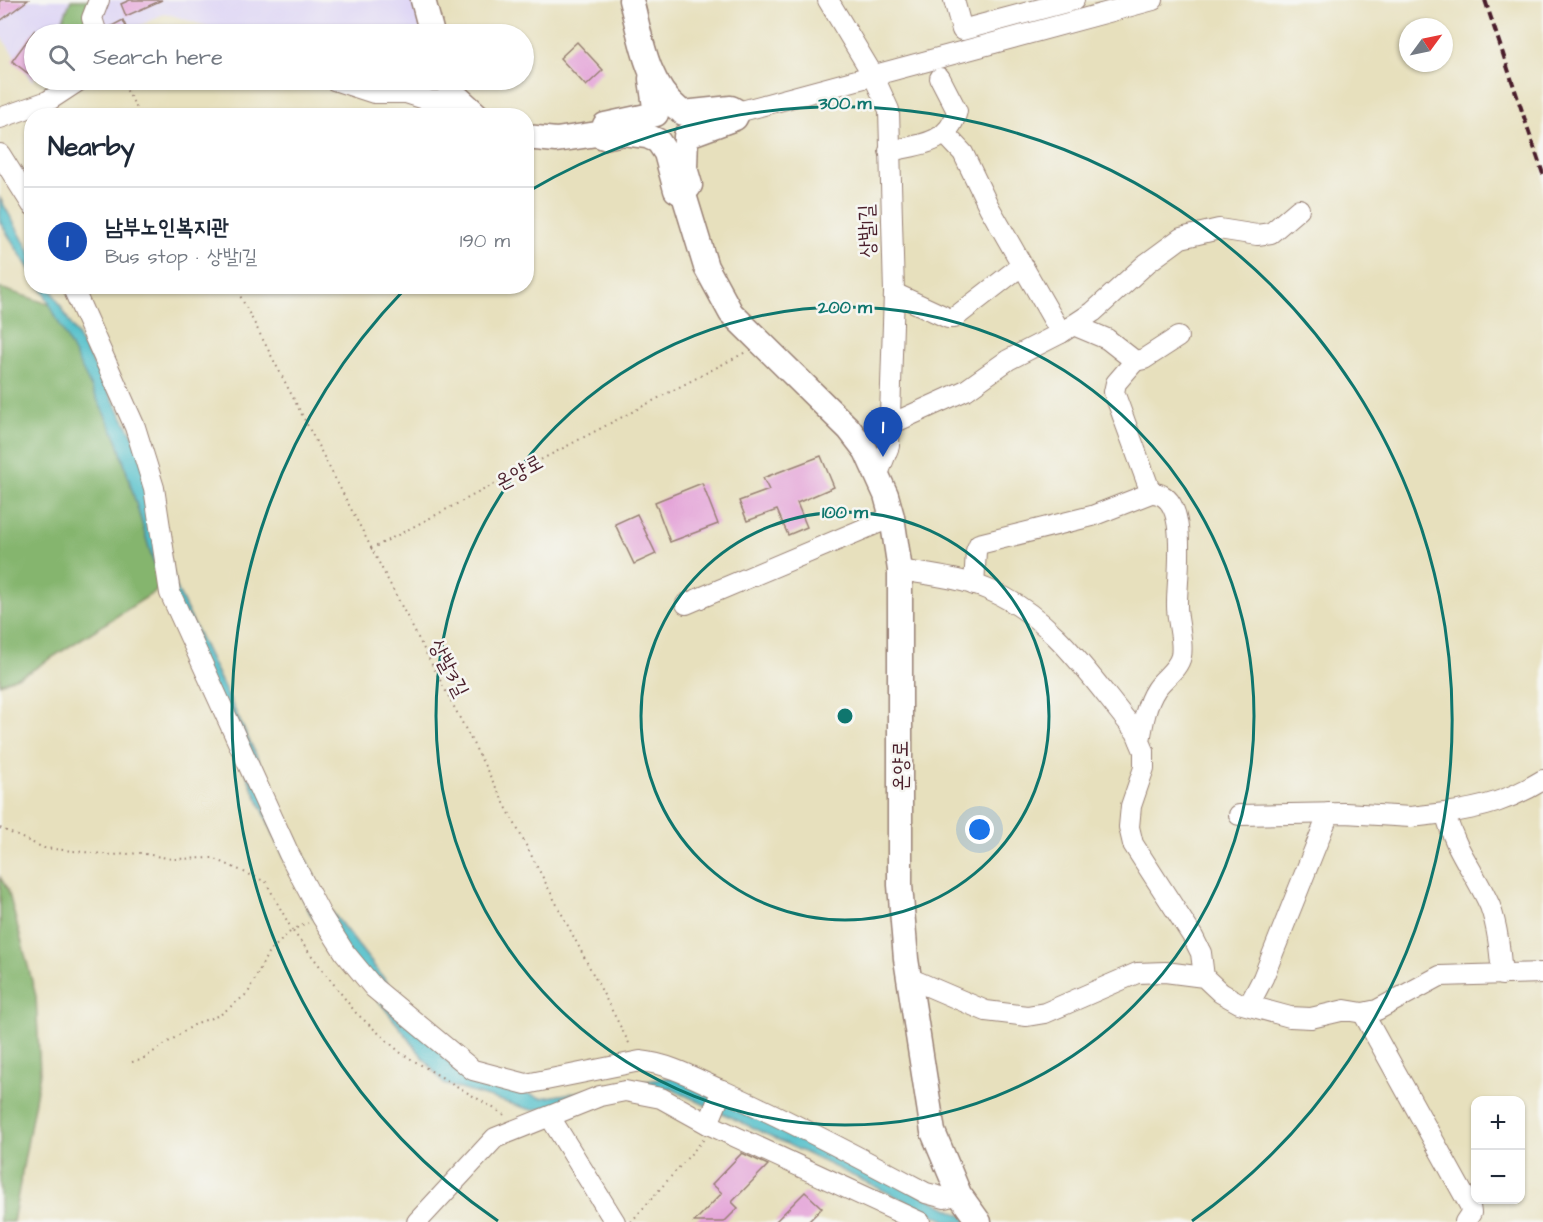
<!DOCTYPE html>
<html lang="en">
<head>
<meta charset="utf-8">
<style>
  body { margin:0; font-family:"Architects Daughter","Poor Story",sans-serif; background:#f2f2f3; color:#1f2937 }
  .controls { position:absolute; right:18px; bottom:18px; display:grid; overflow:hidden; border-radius:12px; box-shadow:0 2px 4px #0004 }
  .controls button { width:54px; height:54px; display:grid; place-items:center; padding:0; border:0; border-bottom:2px solid #e0e1e3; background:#fff; color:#1f2937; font:30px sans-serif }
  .compass { position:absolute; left:1399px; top:18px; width:54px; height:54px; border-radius:50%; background:#fff; box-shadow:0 2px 4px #0004; rotate:57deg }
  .you { position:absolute; left:980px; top:830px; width:21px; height:21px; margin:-15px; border:4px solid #fff; border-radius:50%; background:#1a73e8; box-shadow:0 0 0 9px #1a73e833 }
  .badge { display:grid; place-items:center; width:39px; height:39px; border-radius:50%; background:#c8321e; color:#fff; font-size:20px; font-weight:700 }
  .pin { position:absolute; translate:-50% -50px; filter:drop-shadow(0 2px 3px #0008) }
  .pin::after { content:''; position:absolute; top:32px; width:21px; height:18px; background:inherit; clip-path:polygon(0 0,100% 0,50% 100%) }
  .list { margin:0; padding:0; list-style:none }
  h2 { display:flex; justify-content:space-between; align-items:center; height:78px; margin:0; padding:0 24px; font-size:26px }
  h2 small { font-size:20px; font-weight:400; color:#747a83 }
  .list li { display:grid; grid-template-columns:39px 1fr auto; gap:18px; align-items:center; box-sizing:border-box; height:108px; padding:0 24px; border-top:2px solid #e0e1e3 }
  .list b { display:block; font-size:22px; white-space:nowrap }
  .list p { margin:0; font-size:20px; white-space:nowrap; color:#747a83 }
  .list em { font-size:20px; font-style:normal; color:#747a83 }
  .icon { flex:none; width:33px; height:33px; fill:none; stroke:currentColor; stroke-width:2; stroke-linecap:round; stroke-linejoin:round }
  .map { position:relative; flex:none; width:1543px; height:1222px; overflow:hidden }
  .search { position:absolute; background:#fff; box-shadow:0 2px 4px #0004; left:24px; top:24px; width:510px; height:66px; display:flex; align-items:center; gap:15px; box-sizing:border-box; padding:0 21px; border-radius:33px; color:#747a83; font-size:22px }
  .panel { position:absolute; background:#fff; box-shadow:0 2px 4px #0004; left:24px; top:108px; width:510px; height:186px; border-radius:24px }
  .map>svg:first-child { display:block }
</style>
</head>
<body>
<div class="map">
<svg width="1543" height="1222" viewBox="0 0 1543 1222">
  <rect width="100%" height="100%" fill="#f6f6f2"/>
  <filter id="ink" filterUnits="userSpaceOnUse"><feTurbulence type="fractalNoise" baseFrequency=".0167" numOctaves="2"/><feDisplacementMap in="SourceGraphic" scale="12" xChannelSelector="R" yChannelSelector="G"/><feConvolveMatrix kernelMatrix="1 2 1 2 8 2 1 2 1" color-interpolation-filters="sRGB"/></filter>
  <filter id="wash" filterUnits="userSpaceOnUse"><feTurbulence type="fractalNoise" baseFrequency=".008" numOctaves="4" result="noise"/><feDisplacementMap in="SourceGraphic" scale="24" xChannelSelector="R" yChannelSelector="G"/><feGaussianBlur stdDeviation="1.35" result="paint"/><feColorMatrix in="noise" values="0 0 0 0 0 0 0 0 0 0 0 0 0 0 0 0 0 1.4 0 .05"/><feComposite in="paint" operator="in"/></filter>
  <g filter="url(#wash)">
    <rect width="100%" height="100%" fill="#e7e0bd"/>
    <polygon fill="#ded5f5" points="0,0 413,0 423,34 231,34 165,13 123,34 34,34 34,79 32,81 0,35"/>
    <g fill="#85b56e" stroke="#686a4c" stroke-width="1.5">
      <polygon points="71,0 99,0 97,34 57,34"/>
      <polygon points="0,288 52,305 117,439 161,588 31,671 0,684"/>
      <polygon points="0,877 8,890 36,996 40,1073 13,1222 0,1222"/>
    </g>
    <g fill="#52c0ca" stroke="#4e707a" stroke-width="1.5">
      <polygon points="0,198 31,254 31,272 0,222"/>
      <polygon points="41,287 50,287 141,450 177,589 329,908 456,1071 541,1098 673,1077 750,1105 974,1222 949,1222 670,1088 532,1110 444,1084 310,913 161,588 117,439"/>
    </g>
    <g id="blocks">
      <g fill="#e4a4d8">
        <polygon points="0,0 28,0 0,21"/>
        <polygon points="130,0 162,0 126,16 121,4"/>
        <polygon points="123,20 129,34 109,34 108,28"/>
        <polygon points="34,31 34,78 12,61"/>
        <polygon points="577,42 603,70 586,86 560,58"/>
        <polygon points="821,456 834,487 797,503 807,527 788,535 777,510 747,521 739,501 769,490 763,478"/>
        <polygon points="702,483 718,524 670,542 655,502"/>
        <polygon points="637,514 656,554 634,564 615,524"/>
        <polygon points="742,1153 768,1165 732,1202 738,1208 724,1222 694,1222 722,1193 712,1184"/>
        <polygon points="805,1192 822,1208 808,1222 775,1222"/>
      </g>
    </g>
  </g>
  <g filter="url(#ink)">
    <use href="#blocks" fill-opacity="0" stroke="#988074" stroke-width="1.5"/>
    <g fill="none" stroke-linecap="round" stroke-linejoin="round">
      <g stroke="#988074" stroke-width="22">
        <g id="minor">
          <polyline points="828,0 873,75 889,110 894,293 889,446 878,474"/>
          <polyline points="954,0 962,30 1074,0"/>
          <polyline points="97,34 92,18 99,0"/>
          <polyline points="334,80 374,93 406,93 431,101 447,101 456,96"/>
          <polyline points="738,112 1153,0"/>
          <polyline points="0,118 48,101 80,80"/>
          <path d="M 889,151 C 919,145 949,144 957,111 L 940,78"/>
          <polyline points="0,154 32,205"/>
          <path d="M 72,286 L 135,427 L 154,488 L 170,593 L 289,854 L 322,917 L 345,953 L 374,988 L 473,1070 L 526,1084 L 640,1061 C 670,1064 694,1078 721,1090 C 791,1121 859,1157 926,1193 L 945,1198 L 959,1194"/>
          <polyline points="894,293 948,318 954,318 1021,266"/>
          <polyline points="1076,326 1107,339 1135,361 1144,359 1178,337"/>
          <polyline points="1061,333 1093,312 1147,263 1181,238 1219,229 1257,235 1271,233 1299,209"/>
          <path d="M 1135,361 L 1116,383 L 1114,392 L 1151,493 C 1192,491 1176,580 1177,606 C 1177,622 1184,641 1181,656 C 1178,670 1163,678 1156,689 C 1146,704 1143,723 1140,741"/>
          <polyline points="889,425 966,390 1008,360 1061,333 989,207 963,153 946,135"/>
          <path d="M 900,570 C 930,575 961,578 989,590 C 1055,618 1092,680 1136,732 L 1144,751 L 1144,768 L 1131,806 L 1129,827 L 1133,844 L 1193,937 L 1201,953 L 1204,977"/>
          <polyline points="974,585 976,551 979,544 1092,516 1151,493"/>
          <polyline points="686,604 892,517"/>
          <polyline points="1239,815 1345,813 1411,817 1445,813"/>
          <path d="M 1502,975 C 1500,952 1498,928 1490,906 C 1475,872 1456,852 1445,813 C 1483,808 1510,800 1543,780"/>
          <polyline points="909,978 986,1011 1027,1016 1045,1013 1137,973 1165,972 1204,977 1221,993 1239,1003 1290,1017 1311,1018 1345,1010 1363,1013 1377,1010 1440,976 1543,973"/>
          <polyline points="1249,1005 1263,978 1329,813"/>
          <polyline points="1363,1013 1470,1206 1471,1213 1465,1222"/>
          <polyline points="550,1117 615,1222"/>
          <polyline points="708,1124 722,1090"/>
          <polyline points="417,1222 495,1138 600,1096 625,1091 661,1098 708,1124 920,1222"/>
        </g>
      </g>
      <g stroke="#988074" stroke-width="27">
        <g id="major">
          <polyline points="423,0 432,34"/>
          <path d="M 631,0 C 641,38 646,83 678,109"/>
          <polyline points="446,80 456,96 478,116"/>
          <polyline points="683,113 731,108 738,112 735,118 686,136 685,168 690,185 688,188"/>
          <polyline points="605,125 656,114 651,79"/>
          <polyline points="526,137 556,140 597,134 604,137 623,133 647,136 658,141 666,153 676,190 684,195"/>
          <polyline points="684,195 706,267 731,313 849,429 866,451 886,495 892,517 900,570 900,885 906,959 933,1132 959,1194 979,1222"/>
        </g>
      </g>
      <g stroke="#988074" stroke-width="2" stroke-dasharray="1.5 4.5" stroke-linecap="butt">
        <polyline points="121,80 141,116"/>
        <polyline points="235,286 631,1047"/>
        <polyline points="371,549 746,352"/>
        <polyline points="0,828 44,848 113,855 140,853 172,859 213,858 266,882 292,930 308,923"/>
        <polyline points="132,1062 141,1060 197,1023 220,1015 248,993 268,953 292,930 356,1013 401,1053 505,1115"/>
        <polyline points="631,1222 704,1139"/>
      </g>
      <use href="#minor" stroke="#fff" stroke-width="20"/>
      <use href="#major" stroke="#fff" stroke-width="24"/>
      <polyline stroke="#4a1f2b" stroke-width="4" stroke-dasharray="9 4.5" stroke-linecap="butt" points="1485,0 1543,174"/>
    </g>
  </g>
  <g fill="none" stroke="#0f766e" stroke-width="3">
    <circle cx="845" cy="716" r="204"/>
    <circle cx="845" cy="716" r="409"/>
    <path d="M498 1221A613 613 0 0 1 404 290M529 191A613 613 0 0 1 1192 1221"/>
  </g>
  <g text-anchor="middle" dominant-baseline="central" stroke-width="5" stroke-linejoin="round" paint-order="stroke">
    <g font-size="21" fill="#4a1f2b" stroke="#f6f6f2">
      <text transform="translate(867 231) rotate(-92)">상발1길</text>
      <text transform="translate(519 472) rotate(-28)">온양로</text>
      <text transform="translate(449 668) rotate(63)">상발3길</text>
      <text transform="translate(900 766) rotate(-90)">온양로</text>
    </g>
  </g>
  <circle cx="845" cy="716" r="9" fill="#0f766e" stroke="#f6f6f2" stroke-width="3"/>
  <g font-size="18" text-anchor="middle" font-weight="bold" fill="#0f766e" stroke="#f6f6f2" stroke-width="5" stroke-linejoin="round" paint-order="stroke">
    <text x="845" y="109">300 m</text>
    <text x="845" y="313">200 m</text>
    <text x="845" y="518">100 m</text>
  </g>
</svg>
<div class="controls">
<button>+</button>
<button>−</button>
</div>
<svg class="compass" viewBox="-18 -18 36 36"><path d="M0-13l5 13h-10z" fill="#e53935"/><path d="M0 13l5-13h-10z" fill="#747a83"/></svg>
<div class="you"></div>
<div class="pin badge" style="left:883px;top:457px;background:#1a4fb4">1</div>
<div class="search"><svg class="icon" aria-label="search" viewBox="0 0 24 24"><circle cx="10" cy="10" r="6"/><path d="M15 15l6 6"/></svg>Search here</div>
<section class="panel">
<h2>Nearby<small></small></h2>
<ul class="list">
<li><span class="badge" style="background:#1a4fb4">1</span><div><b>남부노인복지관</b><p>Bus stop · 상발1길</p></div><em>190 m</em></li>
</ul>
</section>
</div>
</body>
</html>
